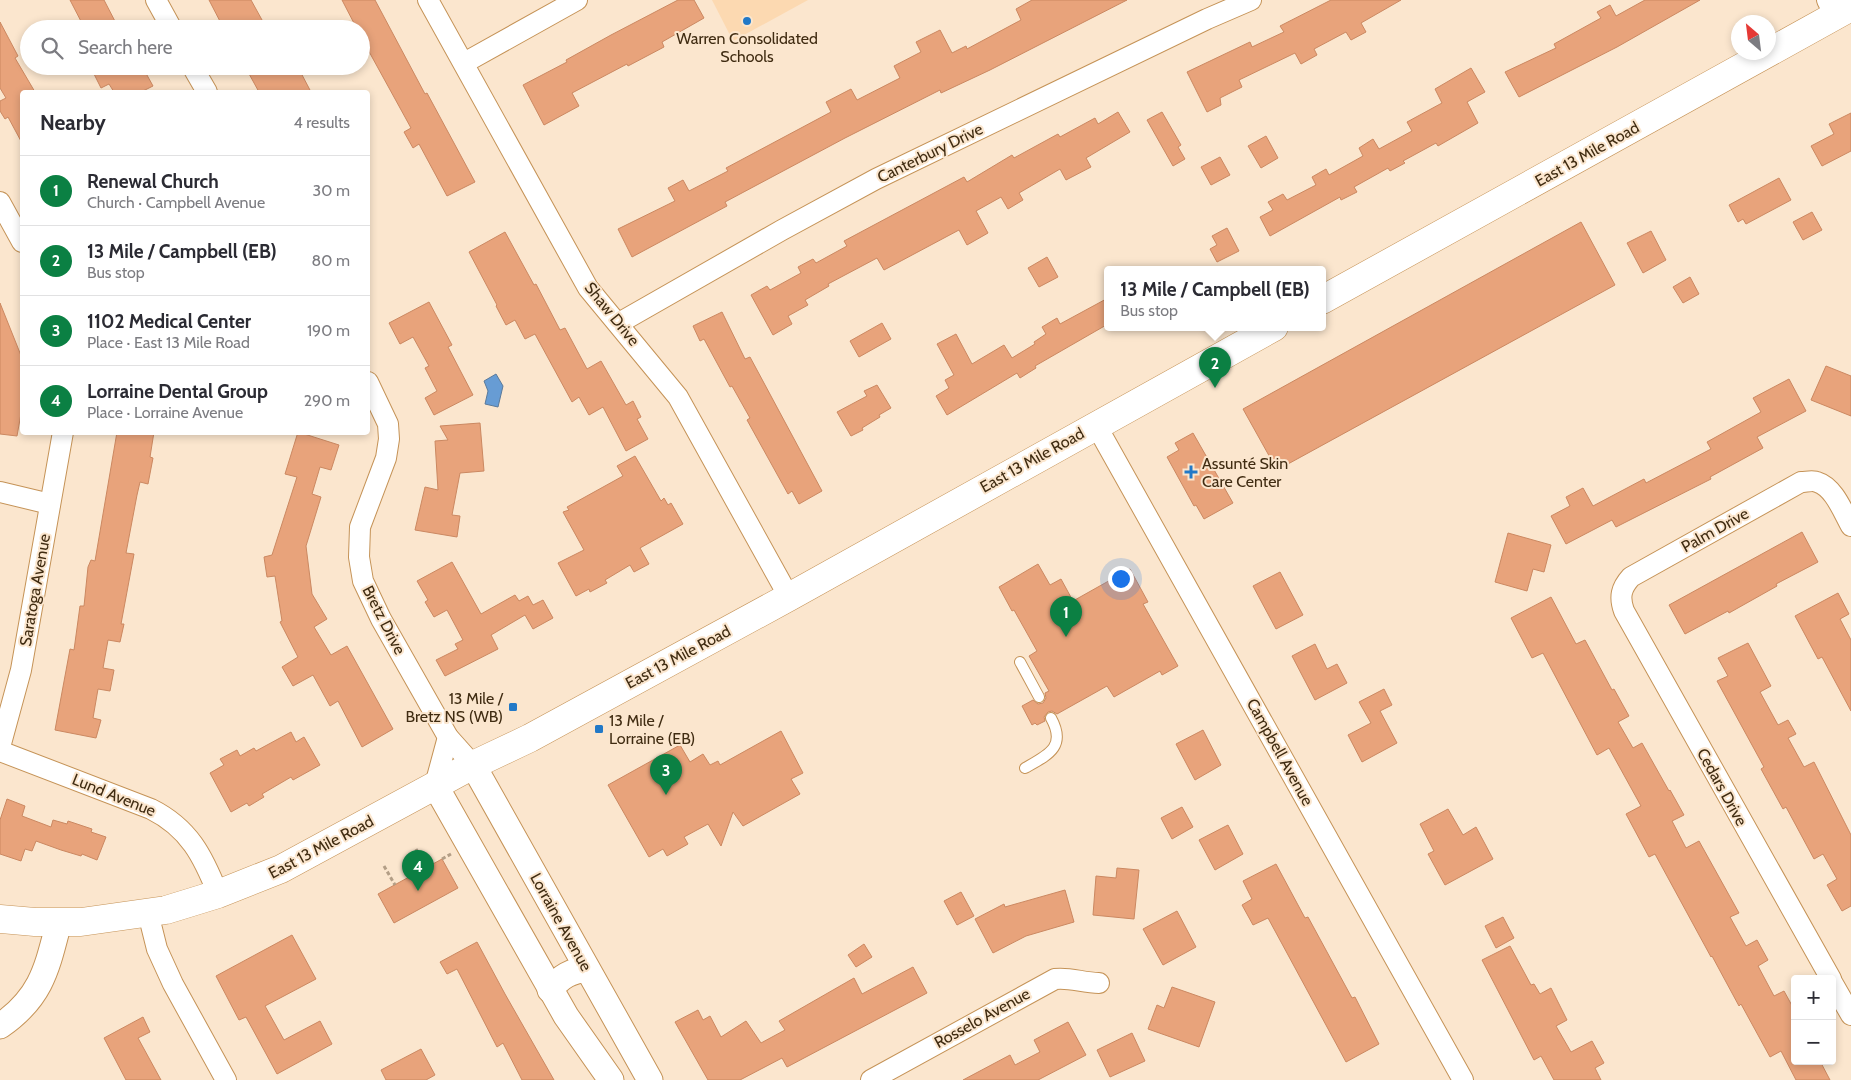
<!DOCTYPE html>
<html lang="en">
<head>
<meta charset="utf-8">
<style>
  body { margin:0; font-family:Cabin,sans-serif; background:#f2f2f3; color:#2b2b33 }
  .controls { position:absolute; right:15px; bottom:15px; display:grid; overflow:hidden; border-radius:5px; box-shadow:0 2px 8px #0003 }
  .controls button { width:45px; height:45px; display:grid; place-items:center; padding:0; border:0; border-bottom:1px solid #e1e1e2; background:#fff; color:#2b2b33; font:25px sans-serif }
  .compass { position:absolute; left:1731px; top:15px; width:45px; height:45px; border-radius:50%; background:#fff; box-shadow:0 2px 8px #0003; rotate:332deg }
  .you { position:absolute; left:1120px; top:578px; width:18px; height:18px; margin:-12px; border:4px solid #fff; border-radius:50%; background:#1a73e8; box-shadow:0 0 0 8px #1a73e833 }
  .badge { display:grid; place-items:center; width:32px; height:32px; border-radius:50%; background:#0b8043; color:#fff; font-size:16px; font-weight:700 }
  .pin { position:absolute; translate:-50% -41px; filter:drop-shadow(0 1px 2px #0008) }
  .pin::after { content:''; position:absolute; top:26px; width:18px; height:15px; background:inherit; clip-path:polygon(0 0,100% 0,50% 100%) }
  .popup { position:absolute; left:1104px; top:266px; width:222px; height:65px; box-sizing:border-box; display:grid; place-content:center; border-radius:5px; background:#fff; filter:drop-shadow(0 1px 4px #0005); font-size:16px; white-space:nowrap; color:#7c7c81 }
  .popup b { font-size:19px; color:#2b2b33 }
  .popup::after { content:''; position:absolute; left:50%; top:100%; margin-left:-10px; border:10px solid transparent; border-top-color:#fff }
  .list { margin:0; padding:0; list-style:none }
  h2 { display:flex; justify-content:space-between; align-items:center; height:65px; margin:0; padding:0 20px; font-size:21px }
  h2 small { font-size:16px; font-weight:400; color:#7c7c81 }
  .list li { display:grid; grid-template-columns:32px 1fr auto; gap:15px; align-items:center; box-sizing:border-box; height:70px; padding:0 20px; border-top:1px solid #e1e1e2 }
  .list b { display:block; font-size:19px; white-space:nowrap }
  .list p { margin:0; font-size:16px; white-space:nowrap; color:#7c7c81 }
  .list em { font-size:16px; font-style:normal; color:#7c7c81 }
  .icon { flex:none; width:28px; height:28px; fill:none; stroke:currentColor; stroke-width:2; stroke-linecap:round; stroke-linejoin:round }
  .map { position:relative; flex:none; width:1851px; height:1080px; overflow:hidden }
  .search { position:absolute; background:#fff; box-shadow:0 2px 8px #0003; left:20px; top:20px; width:350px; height:55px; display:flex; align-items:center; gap:12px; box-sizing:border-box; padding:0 18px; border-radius:28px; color:#7c7c81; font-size:19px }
  .panel { position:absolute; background:#fff; box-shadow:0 2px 8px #0003; left:20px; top:90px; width:350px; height:345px; border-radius:5px }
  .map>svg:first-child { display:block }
</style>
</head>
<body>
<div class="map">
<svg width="1851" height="1080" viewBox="0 0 1851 1080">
  <rect width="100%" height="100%" fill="#fbe6ce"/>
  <polygon fill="#fcd9b1" points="712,0 808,0 733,41"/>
  <polygon fill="#679cd4" stroke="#5b7a9a" points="496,374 503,386 498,407 485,404 488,391 484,381"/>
  <g fill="#e8a37b" stroke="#cb8861">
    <polygon points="70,0 104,0 119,29 85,29"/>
    <polygon points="209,0 251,0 267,29 224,29"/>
    <polygon points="342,0 375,0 425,94 427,93 475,182 447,196 419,144 413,148 404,132 411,128 361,37 361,29 357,29"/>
    <polygon points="678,0 694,0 704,18 662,42 664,47 628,66 627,64 572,93 579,106 544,125 523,85 567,62 566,60 611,35"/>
    <polygon points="1032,0 1127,0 990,70 941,93 940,90 845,138 725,202 727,206 632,257 618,229 675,201 668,188 683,180 689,191 728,171 726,168 831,112 826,102 851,89 857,100 900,78 894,66 921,52 916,42 940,30 952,53 966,46 967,49 1021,20 1016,9"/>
    <polygon points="1331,0 1401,0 1361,23 1366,32 1351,40 1346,32 1314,49 1317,55 1301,64 1295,53 1239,80 1242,87 1220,98 1221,105 1207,112 1187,72 1250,42 1252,47 1284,32 1280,26"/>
    <polygon points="1645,0 1700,0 1617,47 1519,97 1505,72 1556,48 1554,44 1601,18 1597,12 1610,5 1616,16"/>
    <polygon points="0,22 18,56 15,58 35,92 22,92 22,143 8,117 5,119 0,111 0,101 6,98 0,88"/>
    <polygon points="90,66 142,66 153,86 141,92 114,92 109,84 101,88"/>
    <polygon points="259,66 291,66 295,74 300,71 311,92 259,92 248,72"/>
    <polygon points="1471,68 1485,92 1467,102 1478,123 1438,146 1436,143 1403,161 1405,163 1390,171 1388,168 1354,187 1357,192 1341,200 1340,197 1270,236 1260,217 1273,210 1268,202 1283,194 1287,200 1316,185 1312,177 1326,169 1329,175 1363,156 1359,148 1373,139 1379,149 1412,131 1407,122 1442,103 1435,89"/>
    <polygon points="1118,112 1130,132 1086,158 1091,167 1066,180 1060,169 1019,193 1023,200 1008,209 1001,197 976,211 988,233 967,245 959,230 884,270 877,258 828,284 829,286 805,300 808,305 788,316 792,324 773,335 751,295 767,286 770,290 801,273 798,267 813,259 816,263 847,246 844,241 964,177 967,182 1012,155 1014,158 1058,134 1060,137 1095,118 1098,124"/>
    <polygon points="1162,112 1181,145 1178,147 1185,159 1173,166 1147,120"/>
    <polygon points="1851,113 1851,151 1822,166 1811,146 1834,134 1829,124"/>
    <polygon points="1266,136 1278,158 1261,168 1248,146"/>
    <polygon points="1220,157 1230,175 1211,185 1201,167"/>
    <polygon points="1779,178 1791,200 1746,224 1743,219 1738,222 1729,205"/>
    <polygon points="1812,212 1822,230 1803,240 1793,222"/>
    <polygon points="1581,222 1615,285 1277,470 1243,409"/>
    <polygon points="1227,228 1239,251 1217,262 1210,249 1217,245 1212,236"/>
    <polygon points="1651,231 1666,260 1643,273 1627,243"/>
    <polygon points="505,232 534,285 536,284 560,330 565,328 587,369 601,361 626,405 633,401 641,417 637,419 648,439 626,451 603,407 589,415 579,397 572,402 535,334 525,339 515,320 506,325 496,306 497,305 469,252"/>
    <polygon points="1047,257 1058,277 1039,287 1028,268"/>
    <polygon points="1690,277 1699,294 1683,303 1673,287"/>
    <polygon points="1108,298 1108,324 1035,366 1036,368 1020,378 1017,373 947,415 936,396 949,388 945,380 954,375 937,344 956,334 972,364 1004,345 1012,358 1035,344 1034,342 1046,334 1042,327 1057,318 1060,324"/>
    <polygon points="429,302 452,345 448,347 473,395 434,415 425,398 437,391 425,368 429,366 413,337 400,344 389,323"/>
    <polygon points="0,303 22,358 22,386 21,386 22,408 17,436 0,434"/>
    <polygon points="722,312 745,359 750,357 822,491 799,504 792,491 788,494 747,420 750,418 732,386 730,387 704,339 700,341 693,326"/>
    <polygon points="882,323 891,339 859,357 850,341"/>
    <polygon points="1826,366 1851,376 1851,416 1811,400"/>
    <polygon points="1789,379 1806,411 1757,437 1763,448 1710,477 1711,479 1616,527 1612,520 1566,544 1551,516 1570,506 1566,497 1583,488 1593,506 1644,479 1646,483 1711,449 1707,442 1761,412 1753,398"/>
    <polygon points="877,385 891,408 879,415 880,417 862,428 863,430 851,436 837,412 867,396 864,391"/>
    <polygon points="480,423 484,471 460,473 452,515 460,516 457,537 415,530 425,487 438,490 435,441 448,440 440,426"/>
    <polygon points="117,432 154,432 150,457 153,458 148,484 140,482 137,495 126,553 134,554 121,624 124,624 120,642 108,640 103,668 114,670 110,691 98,689 93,718 101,720 96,738 55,730 70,649 74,650 80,606 84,606 88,567 91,560 95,561"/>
    <polygon points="298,432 339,445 331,470 320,467 312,494 321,497 306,546 312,594 327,619 314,627 331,655 347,646 393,729 362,747 338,701 330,706 313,675 293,686 282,667 298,657 280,622 282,621 275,576 267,577 264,557 272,555 297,477 285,474"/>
    <polygon points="1193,433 1233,503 1204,519 1196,505 1194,506 1167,457 1179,450 1175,443"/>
    <polygon points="635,456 661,501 664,498 668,505 671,503 683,524 640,548 649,564 634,572 630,565 605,580 607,583 590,592 589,589 576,596 558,563 584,550 563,512 569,510 567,507 623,476 617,466"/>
    <polygon points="1802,532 1818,562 1776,584 1777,586 1729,613 1728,611 1685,634 1669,605"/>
    <polygon points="1508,533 1551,545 1544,572 1533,569 1527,591 1495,582"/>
    <polygon points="452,562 481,614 515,595 519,601 528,596 533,605 543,600 553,618 533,629 525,615 491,635 498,649 445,676 436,660 458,649 455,644 463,640 447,610 434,617 425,602 428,600 417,581"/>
    <polygon points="1038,564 1050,585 1061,579 1073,601 1130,569 1148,602 1143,604 1178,666 1162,675 1160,671 1114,697 1107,686 1057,714 1052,711 1048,712 1044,717 1045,721 1037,725 1035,723 1032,725 1022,706 1033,700 1038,704 1043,703 1046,698 1045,693 1049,691 1029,656 1037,651 1014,610 1012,611 999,587"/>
    <polygon points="1280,572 1303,615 1276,629 1253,586"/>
    <polygon points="1838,593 1849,614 1840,619 1851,640 1851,711 1822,657 1818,659 1795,616"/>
    <polygon points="1551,597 1576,644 1585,640 1612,690 1614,689 1629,716 1618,722 1633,748 1642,743 1669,791 1670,790 1684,815 1672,821 1686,848 1699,841 1739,913 1730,917 1746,946 1757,940 1768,960 1758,966 1774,996 1784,991 1795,1011 1795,1061 1820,1061 1830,1080 1796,1080 1781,1051 1770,1057 1741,1004 1739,1006 1712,956 1711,957 1655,854 1649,857 1626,814 1641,806 1609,748 1597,755 1543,653 1532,658 1511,618"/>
    <polygon points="1748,643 1771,686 1760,692 1778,725 1788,720 1796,734 1788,738 1804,767 1814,762 1851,835 1851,906 1842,911 1827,885 1837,879 1823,854 1814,859 1786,807 1783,809 1761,769 1764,767 1717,681 1728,676 1718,658"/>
    <polygon points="1315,644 1327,669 1337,664 1347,683 1315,700 1292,656"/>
    <polygon points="1384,689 1392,705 1380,711 1397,743 1362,762 1348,735 1371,723 1359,702"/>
    <polygon points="1203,730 1221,765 1195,780 1176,744"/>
    <polygon points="781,731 803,773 791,779 800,794 743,826 733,812 721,846 708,824 684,837 688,844 667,856 663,849 649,857 608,785 680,745 690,762 703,754 710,765 718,761 720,765"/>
    <polygon points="291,732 296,742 304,737 320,765 293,780 291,777 262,794 264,797 249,806 247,803 231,812 210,773 224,765 220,759 237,750 240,756 254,748 256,751"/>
    <polygon points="7,799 25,806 22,816 51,827 53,820 67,824 68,821 92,829 91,832 106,837 97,860 82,854 81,856 61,850 36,841 32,851 25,849 21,861 0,854 0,820"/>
    <polygon points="1182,807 1193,827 1172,839 1161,818"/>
    <polygon points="1448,809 1463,835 1476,827 1493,859 1445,885 1428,854 1434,851 1420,824"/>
    <polygon points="1228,825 1243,854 1215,870 1199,840"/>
    <polygon points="442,859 458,888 394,923 378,894"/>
    <polygon points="1276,864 1305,918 1308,917 1352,998 1355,997 1379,1044 1346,1062 1268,918 1253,925 1242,905 1252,899 1243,881"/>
    <polygon points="1117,868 1139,870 1134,919 1093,915 1096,876 1116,878"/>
    <polygon points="1065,890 1074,922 1026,936 993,953 975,919 1004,904 1005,907"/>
    <polygon points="961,892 974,916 957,925 944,901"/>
    <polygon points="1177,911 1196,947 1163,965 1143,929"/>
    <polygon points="1503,917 1514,938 1496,948 1485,926"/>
    <polygon points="292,935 316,979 265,1006 284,1040 320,1021 332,1044 277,1074 246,1017 239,1020 216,976"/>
    <polygon points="477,942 505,994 554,1080 522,1080 503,1043 497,1047 457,969 447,974 440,962"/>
    <polygon points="864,944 872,957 856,967 848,955"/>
    <polygon points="1510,946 1531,985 1534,984 1540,994 1551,988 1567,1020 1556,1026 1571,1052 1592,1041 1604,1063 1595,1068 1601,1080 1554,1080 1541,1056 1534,1060 1482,960"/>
    <polygon points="913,967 927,993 787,1067 782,1058 740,1080 708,1080 675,1022 698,1010 703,1020 710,1016 721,1037 746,1021 761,1043 785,1030 779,1021 854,978 862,994"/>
    <polygon points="1172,987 1215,1002 1199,1047 1148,1029 1157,1005 1164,1008"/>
    <polygon points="143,1017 150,1032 138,1038 161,1080 126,1080 104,1038"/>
    <polygon points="1068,1022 1086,1055 1038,1080 963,1080 1010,1055 1015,1065 1040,1052 1034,1040"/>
    <polygon points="1132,1033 1145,1061 1110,1077 1097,1050"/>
    <polygon points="421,1049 435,1075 426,1080 386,1080 381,1070"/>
  </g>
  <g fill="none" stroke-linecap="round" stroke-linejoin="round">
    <g stroke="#c59357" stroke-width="12">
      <g id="service">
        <polyline points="1020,662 1039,697"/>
        <path d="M 1025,768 C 1048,755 1067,747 1051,718"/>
      </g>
    </g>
    <g stroke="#c59357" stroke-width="22">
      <g id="minor">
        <polyline points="156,0 172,29"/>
        <polyline points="428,0 588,288 678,397 789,597"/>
        <polyline points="1827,0 1835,16"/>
        <polyline points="464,63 577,0"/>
        <polyline points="192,66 207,92"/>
        <polyline points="0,202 22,242"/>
        <polyline points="619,323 782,230 876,179 1207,19 1251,0"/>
        <polyline points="368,382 388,424 389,439 386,458 360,527 359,557 363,581 381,619 448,737 473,765"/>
        <polyline points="1096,425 1463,1080"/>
        <polyline points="0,492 50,504"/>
        <polyline points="0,747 21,670 63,432"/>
        <path d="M 0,751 L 151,809 C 189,828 203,856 218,894"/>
        <polyline points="435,785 448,737"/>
        <polyline points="148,913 157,949 173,984 226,1080"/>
        <path d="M 1831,979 L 1624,611 C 1619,597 1621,588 1631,577 L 1801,482 C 1806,482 1813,480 1817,482 C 1834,487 1843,512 1851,526"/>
        <polyline points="1832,982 1851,1015"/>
        <path d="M 871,1080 L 1055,979 C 1070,977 1083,983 1099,983"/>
      </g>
    </g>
    <g stroke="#c59357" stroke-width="27">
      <g id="tertiary">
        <polyline points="473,765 650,1080"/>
        <polyline points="435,785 566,1016 611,1080"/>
        <path d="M 550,990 C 561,976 571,971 587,969"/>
        <path d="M 0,1026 C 42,997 47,968 59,922"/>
      </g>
    </g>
    <g stroke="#c59357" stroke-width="29">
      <g id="secondary">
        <polyline points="1322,300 1851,7"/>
        <polyline points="0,919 35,922 81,922 166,910 218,894 281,869 473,765 530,738 789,597 1274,327"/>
      </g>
    </g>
    <g stroke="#b39e86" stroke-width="3" stroke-dasharray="4 2.5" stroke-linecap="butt">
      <polyline points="416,849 426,868"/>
      <polyline points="442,859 451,854"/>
      <polyline points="384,866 395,885"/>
    </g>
    <use href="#service" stroke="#fff" stroke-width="10"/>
    <use href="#minor" stroke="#fff" stroke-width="20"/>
    <use href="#tertiary" stroke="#fff" stroke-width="25"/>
    <use href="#secondary" stroke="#fff" stroke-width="28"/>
  </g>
  <g fill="#2279c7" stroke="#fbe6ce" stroke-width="2">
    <circle cx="747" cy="21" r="5"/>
    <path d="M1188.5 464.5h5v5h5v5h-5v5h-5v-5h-5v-5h5z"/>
    <rect x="508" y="702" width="10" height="10" rx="2.5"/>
    <rect x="594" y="724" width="10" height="10" rx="2.5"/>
  </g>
  <g text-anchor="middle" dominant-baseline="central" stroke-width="4" stroke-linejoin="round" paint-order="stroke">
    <g font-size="16" fill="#402c12" stroke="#fbe6ce" text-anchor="start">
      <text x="747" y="38" text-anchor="middle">Warren Consolidated<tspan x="747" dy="18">Schools</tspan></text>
      <text x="1202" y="463">Assunté Skin<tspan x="1202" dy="18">Care Center</tspan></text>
      <text x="503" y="698" text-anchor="end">13 Mile /<tspan x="503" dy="18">Bretz NS (WB)</tspan></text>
      <text x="609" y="720">13 Mile /<tspan x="609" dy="18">Lorraine (EB)</tspan></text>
    </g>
    <g font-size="16" fill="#402c12" stroke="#fbe6ce">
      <text transform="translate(930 153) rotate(-26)">Canterbury Drive</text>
      <text transform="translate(1587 154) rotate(-29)">East 13 Mile Road</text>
      <text transform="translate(612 314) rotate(51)">Shaw Drive</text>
      <text transform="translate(1032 460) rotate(-29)">East 13 Mile Road</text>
      <text transform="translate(1715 530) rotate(-29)">Palm Drive</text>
      <text transform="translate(35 590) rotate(-80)">Saratoga Avenue</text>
      <text transform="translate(384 620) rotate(63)">Bretz Drive</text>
      <text transform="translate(678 657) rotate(-28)">East 13 Mile Road</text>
      <text transform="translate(1280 752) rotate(61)">Campbell Avenue</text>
      <text transform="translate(1722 787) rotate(61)">Cedars Drive</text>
      <text transform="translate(114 795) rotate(22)">Lund Avenue</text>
      <text transform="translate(321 847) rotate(-28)">East 13 Mile Road</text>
      <text transform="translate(561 922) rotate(61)">Lorraine Avenue</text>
      <text transform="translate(982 1018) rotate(-29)">Rosselo Avenue</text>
    </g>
  </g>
</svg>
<div class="controls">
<button>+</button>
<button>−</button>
</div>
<svg class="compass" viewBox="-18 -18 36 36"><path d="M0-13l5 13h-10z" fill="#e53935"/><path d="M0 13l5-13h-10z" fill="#7c7c81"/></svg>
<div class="you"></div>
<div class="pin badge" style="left:1066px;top:637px">1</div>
<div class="pin badge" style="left:1215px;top:388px">2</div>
<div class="popup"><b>13 Mile / Campbell (EB)</b>Bus stop</div>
<div class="pin badge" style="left:666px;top:795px">3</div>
<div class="pin badge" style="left:418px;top:891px">4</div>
<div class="search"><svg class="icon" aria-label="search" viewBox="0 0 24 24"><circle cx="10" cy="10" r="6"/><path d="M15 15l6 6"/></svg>Search here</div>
<section class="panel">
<h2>Nearby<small>4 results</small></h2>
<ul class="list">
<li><span class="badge">1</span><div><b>Renewal Church</b><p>Church · Campbell Avenue</p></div><em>30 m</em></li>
<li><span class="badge">2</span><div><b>13 Mile / Campbell (EB)</b><p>Bus stop</p></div><em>80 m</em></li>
<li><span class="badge">3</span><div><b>1102 Medical Center</b><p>Place · East 13 Mile Road</p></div><em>190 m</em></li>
<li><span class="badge">4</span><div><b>Lorraine Dental Group</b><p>Place · Lorraine Avenue</p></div><em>290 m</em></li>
</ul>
</section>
</div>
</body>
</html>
